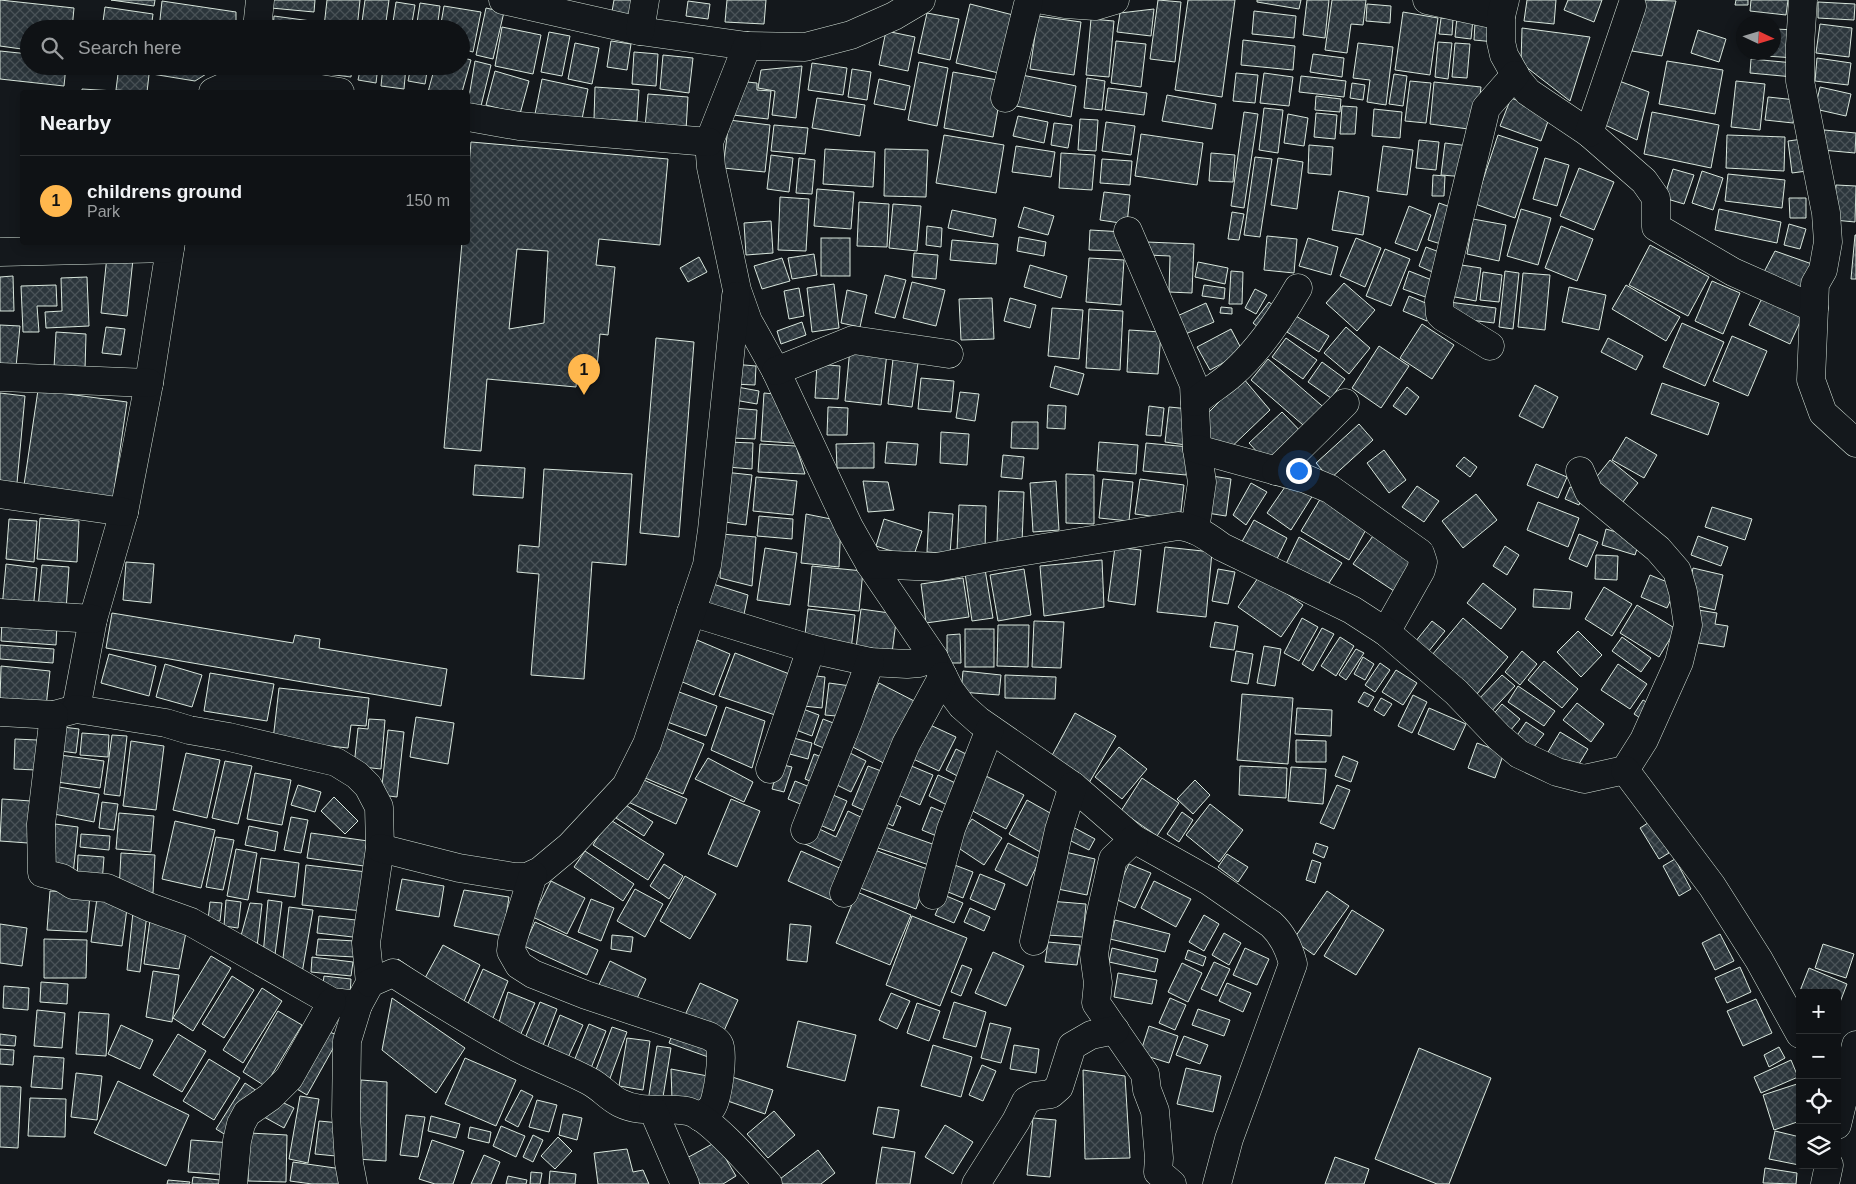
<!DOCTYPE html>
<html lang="en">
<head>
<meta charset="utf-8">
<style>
  body { margin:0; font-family:Helvetica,sans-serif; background:#1d2022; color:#f1f3f6 }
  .controls { position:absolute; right:15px; bottom:15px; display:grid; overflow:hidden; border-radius:5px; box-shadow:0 2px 12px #0003 }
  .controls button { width:45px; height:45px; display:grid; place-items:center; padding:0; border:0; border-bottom:1px solid #2f3234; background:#0f1215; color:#f1f3f6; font:25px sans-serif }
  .compass { position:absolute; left:1736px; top:15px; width:45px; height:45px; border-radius:50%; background:#0f1215; box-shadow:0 2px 12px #0003; rotate:94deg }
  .you { position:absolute; left:1298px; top:470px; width:18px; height:18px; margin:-12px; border:4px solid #fff; border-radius:50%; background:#1a73e8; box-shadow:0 0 0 8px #1a73e833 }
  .badge { display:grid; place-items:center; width:32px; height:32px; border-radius:50%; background:#ffb74d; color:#111; font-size:16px; font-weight:700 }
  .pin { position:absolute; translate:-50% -41px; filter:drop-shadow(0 1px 2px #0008) }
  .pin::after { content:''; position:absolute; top:26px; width:18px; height:15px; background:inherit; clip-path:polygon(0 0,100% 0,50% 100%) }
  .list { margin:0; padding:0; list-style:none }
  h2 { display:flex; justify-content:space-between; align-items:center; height:65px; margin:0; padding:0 20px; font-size:21px }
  h2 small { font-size:16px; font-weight:400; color:#9b9ea0 }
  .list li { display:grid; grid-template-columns:32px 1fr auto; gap:15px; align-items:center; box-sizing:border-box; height:90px; padding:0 20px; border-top:1px solid #2f3234 }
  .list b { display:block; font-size:19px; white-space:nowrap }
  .list p { margin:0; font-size:16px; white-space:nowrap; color:#9b9ea0 }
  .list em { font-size:16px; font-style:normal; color:#9b9ea0 }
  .icon { flex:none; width:28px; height:28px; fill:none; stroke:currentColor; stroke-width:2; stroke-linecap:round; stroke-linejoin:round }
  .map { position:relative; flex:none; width:1856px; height:1184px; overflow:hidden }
  .search { position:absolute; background:#0f1215; box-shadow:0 2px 12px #0003; left:20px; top:20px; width:450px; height:55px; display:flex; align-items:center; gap:12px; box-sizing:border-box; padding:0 18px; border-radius:28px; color:#9b9ea0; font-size:19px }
  .panel { position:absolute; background:#0f1215; box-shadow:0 2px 12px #0003; left:20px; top:90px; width:450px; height:155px; border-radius:5px }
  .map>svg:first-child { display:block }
</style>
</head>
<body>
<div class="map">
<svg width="1856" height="1184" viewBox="0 0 1856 1184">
  <defs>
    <pattern id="building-cross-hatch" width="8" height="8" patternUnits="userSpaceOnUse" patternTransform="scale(1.25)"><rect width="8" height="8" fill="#2c363c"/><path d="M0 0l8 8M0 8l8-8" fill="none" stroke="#4a5358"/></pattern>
  </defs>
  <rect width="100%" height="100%" fill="#14181c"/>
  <g fill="url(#building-cross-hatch)" stroke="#d8e6dc" fill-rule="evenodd">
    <polygon points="0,0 74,8 72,29 29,29 29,50 0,46"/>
    <polygon points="111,0 155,0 154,6"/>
    <polygon points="272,0 315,0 314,12 271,8"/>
    <polygon points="327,0 360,0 357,29 324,27"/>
    <polygon points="365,0 389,0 385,29 361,29"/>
    <polygon points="614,0 632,0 630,21 611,17"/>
    <polygon points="727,0 766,0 764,24 725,22"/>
    <polygon points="1158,0 1181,2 1175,62 1150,59"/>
    <polygon points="1188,0 1235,0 1222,97 1175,90"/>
    <polygon points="1257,0 1301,0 1299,9 1257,2"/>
    <polygon points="1307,0 1329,0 1325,38 1303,35"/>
    <polygon points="1332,0 1366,0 1363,25 1351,24 1347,53 1325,50"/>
    <polygon points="1527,0 1556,0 1554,24 1524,21"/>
    <polygon points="1568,0 1602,0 1594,22 1564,10"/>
    <polygon points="1644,0 1676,1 1662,56 1632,51"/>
    <polygon points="1736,0 1748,0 1748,5 1735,5"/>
    <polygon points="1751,0 1788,0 1786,15 1750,11"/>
    <polygon points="162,1 236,12 236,29 159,29"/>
    <polygon points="688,1 710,4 708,19 686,16"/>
    <polygon points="396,2 415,5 411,29 392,29"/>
    <polygon points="1818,2 1855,4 1854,20 1818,18"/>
    <polygon points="420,3 440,6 437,29 416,29"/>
    <polygon points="970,4 1017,16 1003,74 956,63"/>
    <polygon points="1367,4 1391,6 1390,23 1366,21"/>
    <polygon points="444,6 481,12 473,52 461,49 461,29 440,29"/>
    <polygon points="105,7 153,14 151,29 102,29"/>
    <polygon points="486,8 504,12 493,59 476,55"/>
    <polygon points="1154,9 1151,36 1117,32 1120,13"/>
    <polygon points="1254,11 1296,16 1294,38 1252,34"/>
    <polygon points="1403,12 1438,18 1430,75 1395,70"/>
    <polygon points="927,13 959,19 950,60 918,53"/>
    <polygon points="274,16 311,21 310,29 273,29"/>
    <polygon points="1038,16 1081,22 1074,75 1030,69"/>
    <polygon points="1457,17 1473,19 1471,39 1455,37"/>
    <polygon points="1441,18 1453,19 1452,35 1439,34"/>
    <polygon points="1091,19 1114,21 1109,77 1086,75"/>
    <polygon points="1475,23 1496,25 1495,42 1474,40"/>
    <polygon points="1820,24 1852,28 1849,57 1816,53"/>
    <polygon points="502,27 541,35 533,74 495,66"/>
    <polygon points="1522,28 1590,37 1570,101 1521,63"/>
    <polygon points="1774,29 1797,30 1795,58 1751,55 1751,52 1774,52"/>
    <polygon points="1698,30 1726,39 1719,62 1691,53"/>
    <polygon points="886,31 915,37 908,71 879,65"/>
    <polygon points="549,32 570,36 562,76 541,72"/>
    <polygon points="1243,40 1295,46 1293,70 1241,65"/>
    <polygon points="611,41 631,44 627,70 607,67"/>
    <polygon points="1116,41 1146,44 1141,87 1111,83"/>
    <polygon points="1438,42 1452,43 1448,79 1435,77"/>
    <polygon points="575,43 599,48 592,84 568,79"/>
    <polygon points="1358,43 1393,47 1386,105 1367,102 1370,80 1353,78"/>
    <polygon points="1455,43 1470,44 1467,78 1452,77"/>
    <polygon points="0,51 29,54 29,66 66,66 64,86 0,79"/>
    <polygon points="634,52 658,54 656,86 632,84"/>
    <polygon points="1313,54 1344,58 1342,77 1310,72"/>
    <polygon points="663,55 693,58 689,93 660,89"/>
    <polygon points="461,57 471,60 462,92 428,92 435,66 461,66"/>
    <polygon points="1817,58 1851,63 1848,85 1815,81"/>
    <polygon points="1751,59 1794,63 1793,77 1750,73"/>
    <polygon points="475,61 491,65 481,106 468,103"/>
    <polygon points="1667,61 1723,70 1715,114 1659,104"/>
    <polygon points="919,62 948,68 937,126 908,120"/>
    <polygon points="812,63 847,68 843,95 808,90"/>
    <polygon points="119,66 150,66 147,92 116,90"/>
    <polygon points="153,66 219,66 195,81 152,74"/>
    <polygon points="268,66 306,66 305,73 268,69"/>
    <polygon points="312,66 352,66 351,77 311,72"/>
    <polygon points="361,66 378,66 376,83 358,80"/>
    <polygon points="383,66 406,66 404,89 381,86"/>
    <polygon points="411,66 428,66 425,84 408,81"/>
    <polygon points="802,66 796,118 772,115 775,91 758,88 761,70"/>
    <polygon points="852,69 871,72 867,100 848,97"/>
    <polygon points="495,71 529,81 520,114 486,105"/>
    <polygon points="953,72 1003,81 993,137 944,128"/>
    <polygon points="1236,73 1258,75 1255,103 1233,101"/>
    <polygon points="1264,73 1293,77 1289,106 1260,103"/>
    <polygon points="1394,74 1407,76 1403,106 1389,104"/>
    <polygon points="1022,75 1076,86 1071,117 1016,106"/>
    <polygon points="1301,76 1346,81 1344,97 1299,92"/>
    <polygon points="1087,78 1105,81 1102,110 1084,108"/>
    <polygon points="542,79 588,89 581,124 535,114"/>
    <polygon points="879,79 910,86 905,110 874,104"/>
    <polygon points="737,81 757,83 757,90 771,91 768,119 733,115"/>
    <polygon points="1410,81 1431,83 1426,123 1405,121"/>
    <polygon points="1619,81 1649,92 1637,140 1605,125"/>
    <polygon points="1736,81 1765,84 1760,130 1731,127"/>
    <polygon points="1434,82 1481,87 1476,130 1430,124"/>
    <polygon points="1352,83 1365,85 1363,100 1350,98"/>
    <polygon points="595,87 639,90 637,121 594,119"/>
    <polygon points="1820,87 1851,94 1846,116 1815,109"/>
    <polygon points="1108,88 1147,93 1144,115 1105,110"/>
    <polygon points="82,89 115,91 115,92 82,92"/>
    <polygon points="648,94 688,97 686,130 645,128"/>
    <polygon points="1167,95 1216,104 1212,129 1162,121"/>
    <polygon points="1316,96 1341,99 1340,112 1315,110"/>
    <polygon points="1768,97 1796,100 1793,123 1765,120"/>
    <polygon points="817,98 865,105 860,136 812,128"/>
    <polygon points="1511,98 1551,113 1541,141 1500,126"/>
    <polygon points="1342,106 1357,107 1355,134 1340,134"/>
    <polygon points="1264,108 1283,110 1278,153 1259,150"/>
    <polygon points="1374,109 1402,112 1400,138 1372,136"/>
    <polygon points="1244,112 1258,114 1244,208 1231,206"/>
    <polygon points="1652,112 1719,125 1711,168 1644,154"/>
    <polygon points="1316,113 1337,115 1335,139 1314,137"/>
    <polygon points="1288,114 1308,118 1304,146 1284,143"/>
    <polygon points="1018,116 1048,122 1044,143 1013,136"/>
    <polygon points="1080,119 1098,120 1096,151 1078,150"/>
    <polygon points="729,120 770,125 765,172 723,168"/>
    <polygon points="1106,122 1135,126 1131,155 1102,151"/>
    <polygon points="1054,123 1072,125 1068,148 1051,145"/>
    <polygon points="774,125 808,128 805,154 771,151"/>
    <polygon points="1824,130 1856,133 1855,153 1822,150"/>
    <polygon points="1141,134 1203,143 1197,185 1135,176"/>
    <polygon points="944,135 1004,145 996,193 936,183"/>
    <polygon points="1498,135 1538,148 1515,218 1475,204"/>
    <polygon points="1727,135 1785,137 1784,171 1726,168"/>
    <polygon points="1803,139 1807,171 1792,173 1788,141"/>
    <polygon points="1419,140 1439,142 1436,170 1416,168"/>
    <path d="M 471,142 L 668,159 L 660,245 L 599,239 L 596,265 L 615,267 L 608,335 L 600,334 L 597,368 L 578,366 L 576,387 L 487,379 L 481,451 L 444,448 L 462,242 L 468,242 L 468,178 ZM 517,249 L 548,251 L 544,323 L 509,329 Z"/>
    <polygon points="1445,143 1469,146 1466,177 1441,175"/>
    <polygon points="1309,145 1333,147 1331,175 1308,173"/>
    <polygon points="1016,146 1055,152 1051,177 1012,172"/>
    <polygon points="1383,146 1413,150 1407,195 1377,191"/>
    <polygon points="825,149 875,152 873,187 823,184"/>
    <polygon points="885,149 928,150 926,197 884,196"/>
    <polygon points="1061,153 1095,155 1092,190 1059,188"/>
    <polygon points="1211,153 1235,155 1233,182 1209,181"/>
    <polygon points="771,155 793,158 789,192 767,189"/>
    <polygon points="1255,157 1272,159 1260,237 1244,235"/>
    <polygon points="799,158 815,160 812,194 796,193"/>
    <polygon points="1278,158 1303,162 1297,209 1271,205"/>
    <polygon points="1545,158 1569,165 1557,206 1533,199"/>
    <polygon points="1102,159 1132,161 1130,185 1100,183"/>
    <polygon points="1579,168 1614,182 1594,230 1560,216"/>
    <polygon points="1673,169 1694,175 1684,204 1664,198"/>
    <polygon points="1702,171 1723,178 1713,210 1692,203"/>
    <polygon points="1728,174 1785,180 1782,208 1725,201"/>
    <polygon points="1433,175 1445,176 1444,196 1432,196"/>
    <polygon points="1836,185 1856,186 1855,222 1834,220"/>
    <polygon points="817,189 854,192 851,229 814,226"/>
    <polygon points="1339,191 1369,197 1363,235 1332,230"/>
    <polygon points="1104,192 1130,195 1127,224 1100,220"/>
    <polygon points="780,197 809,199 806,251 778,250"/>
    <polygon points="1789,198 1806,198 1806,218 1790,218"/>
    <polygon points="859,202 889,204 887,247 857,246"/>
    <polygon points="1439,203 1456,209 1444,245 1428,240"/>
    <polygon points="893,204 921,206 917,251 889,248"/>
    <polygon points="1409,206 1431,215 1417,251 1395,243"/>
    <polygon points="1024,207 1054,216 1048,235 1018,227"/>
    <polygon points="1521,209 1551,218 1538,265 1507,256"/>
    <polygon points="1719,209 1781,222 1777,243 1715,230"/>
    <polygon points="952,210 996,219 993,237 948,228"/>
    <polygon points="1232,212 1244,214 1239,240 1228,239"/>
    <polygon points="1473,219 1506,225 1499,261 1467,254"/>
    <polygon points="771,221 773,253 746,255 744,223"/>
    <polygon points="1789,224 1806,229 1800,249 1784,245"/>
    <polygon points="927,226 942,228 941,247 926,245"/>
    <polygon points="1561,226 1593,239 1577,281 1545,268"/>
    <polygon points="1090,230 1124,232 1123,251 1089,250"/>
    <polygon points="1855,235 1856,235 1856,279 1851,279"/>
    <polygon points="1267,236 1297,239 1294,273 1264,270"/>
    <polygon points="1019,237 1046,242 1044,256 1017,251"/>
    <rect x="821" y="238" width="29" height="38"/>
    <polygon points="1308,238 1338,247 1331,275 1299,266"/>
    <polygon points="1356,238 1381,248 1365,287 1340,276"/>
    <polygon points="952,240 998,244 996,264 950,260"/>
    <polygon points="1147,242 1194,244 1192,293 1169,292 1170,256 1147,255"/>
    <polygon points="1650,245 1709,277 1688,316 1629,285"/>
    <polygon points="1426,247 1447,255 1439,275 1419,266"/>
    <polygon points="1385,249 1410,259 1391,306 1366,296"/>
    <polygon points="1775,251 1812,264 1801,290 1764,272"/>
    <polygon points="914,253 938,255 936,279 912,277"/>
    <polygon points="814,254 817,275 792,279 788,258"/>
    <polygon points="107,256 133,259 127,316 101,313"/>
    <polygon points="699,257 707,272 688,282 680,268"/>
    <polygon points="782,258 790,281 762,289 754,266"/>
    <polygon points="1089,258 1124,260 1121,305 1086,302"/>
    <polygon points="1198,262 1228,268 1225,284 1195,277"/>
    <polygon points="1455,264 1481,268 1476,301 1450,296"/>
    <polygon points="1030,265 1067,276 1061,298 1024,287"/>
    <polygon points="1231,271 1243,272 1242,304 1229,304"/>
    <polygon points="1409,271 1437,282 1431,299 1403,289"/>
    <polygon points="1505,271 1519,273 1513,329 1499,327"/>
    <polygon points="1483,272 1502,275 1499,302 1480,300"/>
    <polygon points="1523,273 1550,275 1545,330 1518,327"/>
    <polygon points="885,275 906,280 895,318 875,313"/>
    <polygon points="13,276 14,311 0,311 0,277"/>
    <polygon points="87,277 89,326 46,328 45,312 62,311 61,278"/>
    <polygon points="1712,281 1740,293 1723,334 1695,321"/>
    <polygon points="912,282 945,290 936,326 903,318"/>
    <polygon points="1344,283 1375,310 1357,331 1326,303"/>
    <polygon points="834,284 839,328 812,332 807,288"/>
    <polygon points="56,285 57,306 37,306 39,332 23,332 21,286"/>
    <polygon points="1204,285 1225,288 1224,299 1202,296"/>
    <polygon points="1626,285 1680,317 1666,341 1612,309"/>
    <polygon points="1569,287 1606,295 1599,330 1562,322"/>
    <polygon points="799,288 804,316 789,319 784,291"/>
    <polygon points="1255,289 1267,295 1256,314 1245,308"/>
    <polygon points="847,290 867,295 860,327 841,323"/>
    <polygon points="1764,294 1804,313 1790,344 1749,325"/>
    <polygon points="1409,296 1433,306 1427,321 1403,311"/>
    <polygon points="992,298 994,339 961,340 959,299"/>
    <polygon points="1010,298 1036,305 1030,328 1004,321"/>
    <polygon points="1269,302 1280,311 1264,332 1253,323"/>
    <polygon points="1449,302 1496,308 1494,323 1446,317"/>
    <polygon points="1206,303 1214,322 1183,335 1175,317"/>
    <polygon points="1221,307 1232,308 1232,314 1220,313"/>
    <polygon points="1052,308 1083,310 1079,359 1048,356"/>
    <polygon points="1089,309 1123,311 1120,370 1086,368"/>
    <polygon points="1296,316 1329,336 1319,352 1287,332"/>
    <polygon points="802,322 806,335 781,344 777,331"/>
    <polygon points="1682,323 1724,342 1705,386 1663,367"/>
    <polygon points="1422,324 1454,345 1432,379 1400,358"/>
    <polygon points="0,325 20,326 16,367 0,365"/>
    <polygon points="106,327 125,329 121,355 102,353"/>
    <polygon points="1346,327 1370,348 1349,374 1324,353"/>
    <polygon points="1231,329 1243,352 1210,370 1197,347"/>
    <polygon points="1129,330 1161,332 1158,374 1127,372"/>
    <polygon points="56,332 86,334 85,370 54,368"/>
    <polygon points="1732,336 1767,351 1748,396 1713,381"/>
    <polygon points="656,338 694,342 679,537 640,533"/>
    <polygon points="1286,338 1317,360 1303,379 1272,357"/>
    <polygon points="1608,338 1643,356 1636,370 1601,352"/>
    <polygon points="1379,346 1409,366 1381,408 1352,388"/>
    <polygon points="850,348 887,353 881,405 845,401"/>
    <polygon points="893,359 918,363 912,407 888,404"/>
    <polygon points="1268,359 1328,411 1310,431 1251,380"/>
    <polygon points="1322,362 1345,379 1331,398 1308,382"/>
    <polygon points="733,364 756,366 755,385 732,384"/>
    <polygon points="817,364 840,366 838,399 815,398"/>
    <polygon points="1055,366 1084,374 1078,395 1050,387"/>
    <polygon points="921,378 954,381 951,412 918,409"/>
    <polygon points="1243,378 1270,410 1223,455 1198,423"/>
    <polygon points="1662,383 1719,403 1708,435 1651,414"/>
    <polygon points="1535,385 1558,397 1543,428 1519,416"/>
    <polygon points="732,386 759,391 757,404 729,399"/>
    <polygon points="1407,387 1419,397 1406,415 1393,406"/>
    <polygon points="38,390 127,402 113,498 24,485"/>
    <polygon points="960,392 979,394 975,421 956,418"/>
    <polygon points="0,393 25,396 17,483 0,481"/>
    <polygon points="764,393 784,395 806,444 761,441"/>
    <polygon points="1048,405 1066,406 1065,429 1047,428"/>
    <polygon points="1149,406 1164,408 1161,436 1146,435"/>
    <polygon points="828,407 848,408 847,435 827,435"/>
    <polygon points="1169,407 1190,409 1186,445 1165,442"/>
    <polygon points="733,408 757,410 755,439 731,438"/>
    <polygon points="1282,412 1305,436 1272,468 1249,443"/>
    <polygon points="1012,422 1038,422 1038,449 1011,448"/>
    <polygon points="1359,424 1373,440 1330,479 1316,463"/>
    <polygon points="941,432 969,434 967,465 940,463"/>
    <polygon points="1626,437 1657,455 1644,478 1612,460"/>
    <polygon points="728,442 753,443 752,469 727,467"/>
    <polygon points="887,442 918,444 916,465 885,463"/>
    <polygon points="1099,442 1138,445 1136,474 1097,471"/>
    <polygon points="874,443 874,468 837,468 836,444"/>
    <polygon points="1146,443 1189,447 1186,475 1143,471"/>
    <polygon points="760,444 796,446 805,474 758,472"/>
    <polygon points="1384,450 1406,480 1389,493 1367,463"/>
    <polygon points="1003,455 1024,457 1022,479 1001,477"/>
    <polygon points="1464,457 1477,467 1470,477 1456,466"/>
    <polygon points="1610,460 1638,483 1622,503 1594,480"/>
    <polygon points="1536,464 1567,477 1558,498 1527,485"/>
    <polygon points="475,465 525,468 523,498 473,495"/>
    <polygon points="544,469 632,474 626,565 592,562 584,679 531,675 539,574 517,572 519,545 539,547"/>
    <polygon points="724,472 752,475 746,525 718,521"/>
    <polygon points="1066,474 1094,475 1094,524 1066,523"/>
    <polygon points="1206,475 1231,479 1226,516 1201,512"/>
    <polygon points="756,477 797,481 793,515 753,511"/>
    <polygon points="1103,479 1133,482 1129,521 1099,518"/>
    <polygon points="1140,479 1184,485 1180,520 1135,514"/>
    <polygon points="863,481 888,482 894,510 868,512"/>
    <polygon points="1056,481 1059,530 1033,532 1030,483"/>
    <polygon points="1251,483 1267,492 1246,525 1233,515"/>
    <polygon points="1287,484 1313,495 1291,530 1267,513"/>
    <polygon points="1417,486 1439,501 1424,522 1402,507"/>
    <polygon points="1570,487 1584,492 1579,505 1565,499"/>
    <polygon points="999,491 1024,492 1022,543 997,543"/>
    <polygon points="1476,494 1497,520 1463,548 1442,521"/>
    <polygon points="1322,496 1368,526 1349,560 1301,531"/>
    <polygon points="1538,502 1579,518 1568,547 1527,530"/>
    <polygon points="959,505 986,506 985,552 957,551"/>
    <polygon points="1712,507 1752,519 1745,540 1705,527"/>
    <polygon points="929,512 953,514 950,554 927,552"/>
    <polygon points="806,514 841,521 839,567 801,563"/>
    <polygon points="759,516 793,519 792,539 757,536"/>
    <polygon points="40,518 79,521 77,562 37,559"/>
    <polygon points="9,519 37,521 34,562 6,559"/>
    <polygon points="884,519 922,531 913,558 876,546"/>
    <polygon points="1254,520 1287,538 1275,563 1239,547"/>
    <polygon points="1606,529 1640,539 1635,555 1602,545"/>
    <polygon points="1375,533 1413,558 1394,591 1353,564"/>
    <polygon points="722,534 756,537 752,586 720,578"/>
    <polygon points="1579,534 1598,542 1587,567 1569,559"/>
    <polygon points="1698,536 1728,547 1721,566 1691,555"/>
    <polygon points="1299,537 1342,563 1327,586 1286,564"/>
    <polygon points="1505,546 1519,555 1507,575 1493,566"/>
    <polygon points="1115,547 1141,550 1135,605 1108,601"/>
    <polygon points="1165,547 1212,552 1206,617 1157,612"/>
    <polygon points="765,548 797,553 790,605 757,600"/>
    <polygon points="1596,555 1618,556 1617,580 1595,579"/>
    <polygon points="1102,560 1104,607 1044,616 1040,566"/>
    <polygon points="126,562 154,564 151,603 123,600"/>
    <polygon points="6,564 37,568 33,611 2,608"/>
    <polygon points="42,565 69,567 66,610 38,608"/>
    <polygon points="812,566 863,571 859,611 808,606"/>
    <polygon points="1693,568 1723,575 1715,610 1686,603"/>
    <polygon points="985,569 993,618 972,621 965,573"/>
    <polygon points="1024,569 1031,615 998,621 990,575"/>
    <polygon points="1218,569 1235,572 1228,604 1212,601"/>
    <polygon points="1260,575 1303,605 1281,637 1238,607"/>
    <polygon points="1650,575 1677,586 1667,608 1641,597"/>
    <polygon points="963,578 969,617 926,623 921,584"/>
    <polygon points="1483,583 1516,609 1501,629 1467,603"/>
    <polygon points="713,584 748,595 743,619 707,610"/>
    <polygon points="1604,587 1632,604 1612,636 1585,619"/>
    <polygon points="1534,589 1572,592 1570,609 1533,607"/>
    <polygon points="1637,605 1676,629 1659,657 1620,633"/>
    <polygon points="808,609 855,615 851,650 804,643"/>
    <polygon points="861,609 897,614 892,653 856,648"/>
    <polygon points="1698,610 1717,613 1715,624 1728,626 1724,647 1692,642"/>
    <polygon points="112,613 293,643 295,635 320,639 319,648 447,669 441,706 106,648"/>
    <polygon points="1302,618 1318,627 1299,661 1284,653"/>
    <polygon points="1463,618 1508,657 1477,694 1432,655"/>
    <polygon points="1034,621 1064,622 1061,668 1032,667"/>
    <polygon points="1432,621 1445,631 1424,657 1411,647"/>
    <polygon points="2,622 57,625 56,645 1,641"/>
    <polygon points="1215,622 1238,626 1234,650 1210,647"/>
    <polygon points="998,625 1029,625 1028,667 997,666"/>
    <polygon points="1322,628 1334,634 1313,671 1302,664"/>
    <rect x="965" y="629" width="29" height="38"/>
    <polygon points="1578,631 1602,655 1581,677 1557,652"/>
    <polygon points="960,634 961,663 947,663 947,635"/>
    <polygon points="1340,637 1354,646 1336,676 1321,666"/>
    <polygon points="1622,637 1651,658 1641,672 1612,651"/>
    <polygon points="697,640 730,654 714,695 680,681"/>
    <polygon points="0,645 54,649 53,663 0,659"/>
    <polygon points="1264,646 1281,649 1275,686 1257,683"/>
    <polygon points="1356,649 1364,653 1346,680 1339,675"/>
    <polygon points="1236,651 1253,654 1248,684 1231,681"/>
    <polygon points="1522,651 1537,664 1520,685 1505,672"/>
    <polygon points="735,653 792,675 775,715 719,696"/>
    <polygon points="109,654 156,666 149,696 101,683"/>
    <polygon points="1363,657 1374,664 1365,680 1354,674"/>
    <polygon points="1544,661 1578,689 1562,708 1528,680"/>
    <polygon points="1380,663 1390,670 1375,692 1365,685"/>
    <polygon points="165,664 202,675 192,707 156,697"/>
    <polygon points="1618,664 1647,684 1630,709 1601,690"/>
    <polygon points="1,666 50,671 46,707 0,701"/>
    <polygon points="1396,670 1417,683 1403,705 1382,692"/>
    <polygon points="963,671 1001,675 999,695 961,692"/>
    <polygon points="210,673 274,684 267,721 204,711"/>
    <polygon points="807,675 825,677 822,708 804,706"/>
    <polygon points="1005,675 1056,677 1055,699 1005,698"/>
    <polygon points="1502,675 1515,686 1487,716 1475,703"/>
    <polygon points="829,683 851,686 848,717 825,715"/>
    <polygon points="879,683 922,705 891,767 847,744"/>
    <polygon points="1518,686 1555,711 1544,726 1508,702"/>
    <polygon points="279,688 369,698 366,726 351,725 348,748 273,740"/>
    <polygon points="671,689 717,706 706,736 659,719"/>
    <polygon points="1364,692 1374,697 1368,707 1358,702"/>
    <polygon points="1242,694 1293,698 1288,764 1237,760"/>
    <polygon points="1413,695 1427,702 1412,733 1398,726"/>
    <polygon points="1381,698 1392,704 1384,716 1374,710"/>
    <polygon points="1643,700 1657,708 1648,723 1634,714"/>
    <polygon points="1577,703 1604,724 1591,742 1563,720"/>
    <polygon points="1502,704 1520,719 1505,737 1487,722"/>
    <polygon points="726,707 765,721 752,768 711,750"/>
    <polygon points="1297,708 1332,710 1331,736 1295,734"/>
    <polygon points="1429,708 1466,724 1454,750 1418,734"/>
    <polygon points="803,709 819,715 812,736 796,730"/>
    <polygon points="1075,713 1116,736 1089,783 1049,761"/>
    <polygon points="416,717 454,723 448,764 410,757"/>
    <polygon points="369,719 385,720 381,769 354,766 358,728 368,729"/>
    <polygon points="823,719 841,726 831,751 814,744"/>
    <polygon points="1526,722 1544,734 1530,752 1514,740"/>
    <polygon points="928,724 956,737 939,771 911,758"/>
    <polygon points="658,725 704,744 683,794 638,775"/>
    <polygon points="63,727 79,729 76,753 60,751"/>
    <polygon points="388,730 404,732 397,797 381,795"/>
    <polygon points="1560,732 1588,749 1573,774 1545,757"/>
    <polygon points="82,733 109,735 108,757 80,755"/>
    <polygon points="112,735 127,736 120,796 104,794"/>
    <polygon points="790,737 812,743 808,759 786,753"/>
    <polygon points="15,739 37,740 36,770 14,769"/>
    <polygon points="1296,740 1326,741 1326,762 1296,762"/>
    <polygon points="131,741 164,746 156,810 123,806"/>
    <polygon points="1477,743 1504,753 1495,778 1468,768"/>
    <polygon points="1119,747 1147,769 1122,799 1095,777"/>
    <polygon points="956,749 974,758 963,779 946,770"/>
    <polygon points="846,751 866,761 851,792 831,782"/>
    <polygon points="186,753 220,760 207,818 173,810"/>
    <polygon points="814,754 829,760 820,785 805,779"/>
    <polygon points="60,755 104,761 100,788 57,782"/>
    <polygon points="1343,756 1358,762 1351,782 1335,776"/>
    <polygon points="708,758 753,782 744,802 695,779"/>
    <polygon points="225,761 252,766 238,824 212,818"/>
    <polygon points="779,764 792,767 784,792 772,789"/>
    <polygon points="909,765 933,775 920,805 896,794"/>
    <polygon points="868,766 889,774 872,814 852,805"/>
    <polygon points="1240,766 1287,768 1286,798 1239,795"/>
    <polygon points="1291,767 1326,769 1323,804 1288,801"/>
    <polygon points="255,773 291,780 282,825 247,819"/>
    <polygon points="938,775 960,785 951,807 929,796"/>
    <polygon points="986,776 1024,795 1006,829 969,809"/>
    <polygon points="637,777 687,799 676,824 626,801"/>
    <polygon points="1142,778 1179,803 1157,836 1121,811"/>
    <polygon points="1195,780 1210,795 1193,814 1177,799"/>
    <polygon points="795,781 817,790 810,808 788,799"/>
    <polygon points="298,785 321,792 315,812 291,805"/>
    <polygon points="1337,785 1350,790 1334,829 1320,823"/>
    <polygon points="59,787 99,794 94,822 54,814"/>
    <polygon points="826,792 847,801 834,831 813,822"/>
    <polygon points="334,797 358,821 345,834 321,811"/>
    <polygon points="2,799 31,801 28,843 0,841"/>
    <polygon points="731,799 760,811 737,867 708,854"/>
    <polygon points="1027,800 1059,818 1040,852 1009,834"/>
    <polygon points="102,802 118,804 114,830 99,828"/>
    <polygon points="889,802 901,807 893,826 881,820"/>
    <polygon points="624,804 653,822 644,836 616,818"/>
    <polygon points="1210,804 1243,830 1219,862 1186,835"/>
    <polygon points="931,807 948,814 939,837 922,830"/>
    <polygon points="848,811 867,820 848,864 803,843 811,825 836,837"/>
    <polygon points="1182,812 1193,820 1179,842 1167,834"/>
    <polygon points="119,813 154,816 151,852 116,849"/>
    <polygon points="291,817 308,820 301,853 284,850"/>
    <polygon points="609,819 664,854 648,880 593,845"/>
    <polygon points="972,819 1002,838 984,865 954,845"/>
    <polygon points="175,821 215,830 201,888 162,879"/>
    <polygon points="1651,821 1669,853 1659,859 1640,828"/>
    <polygon points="55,824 78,827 73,875 49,872"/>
    <polygon points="249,826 278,832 275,851 245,845"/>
    <polygon points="882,826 938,846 932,866 875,847"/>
    <polygon points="1071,826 1095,839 1089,850 1065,838"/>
    <polygon points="311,833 368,841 364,866 307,858"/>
    <polygon points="81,834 110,836 109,850 80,847"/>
    <polygon points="216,837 234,840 223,890 206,887"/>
    <polygon points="1008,843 1040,859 1027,886 995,870"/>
    <polygon points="1316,843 1328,847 1324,858 1313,853"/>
    <polygon points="869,848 930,870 916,909 855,886"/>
    <polygon points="236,849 257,853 248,900 227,896"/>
    <polygon points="585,851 634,884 623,901 574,867"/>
    <polygon points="801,851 844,870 831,900 788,881"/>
    <polygon points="1061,851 1095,859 1087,895 1053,888"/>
    <polygon points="121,853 155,855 153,893 119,891"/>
    <polygon points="1227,854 1248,867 1238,882 1218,867"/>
    <polygon points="78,855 104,857 102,883 77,881"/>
    <polygon points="261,858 299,863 295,897 257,892"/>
    <polygon points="1675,859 1691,889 1679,896 1663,866"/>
    <polygon points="1312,860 1321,863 1315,883 1306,880"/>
    <polygon points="664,864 683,876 669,899 650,886"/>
    <polygon points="952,864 973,872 963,898 943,890"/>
    <polygon points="1129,864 1151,873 1135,908 1113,898"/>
    <polygon points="306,865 367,872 363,911 302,905"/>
    <polygon points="980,874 1005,884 995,910 970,899"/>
    <polygon points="685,876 716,894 690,939 660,921"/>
    <polygon points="402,879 444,886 439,917 396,910"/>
    <polygon points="551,881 585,898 567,934 533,917"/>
    <polygon points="1154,881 1191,899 1176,927 1141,908"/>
    <polygon points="635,889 663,904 645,937 617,921"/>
    <polygon points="464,890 509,897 503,936 454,926"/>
    <polygon points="50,891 90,893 87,932 47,930"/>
    <polygon points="1327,891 1349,906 1314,955 1293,940"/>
    <polygon points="857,892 911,915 890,965 836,943"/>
    <polygon points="944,895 963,903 954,923 935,915"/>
    <polygon points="97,898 128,901 122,946 91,942"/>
    <polygon points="591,899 614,908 601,941 578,932"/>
    <polygon points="226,900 241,902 238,928 224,926"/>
    <polygon points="268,900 282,902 274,962 263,955"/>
    <polygon points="1049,901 1086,904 1083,937 1046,935"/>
    <polygon points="210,902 222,903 220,921 208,920"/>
    <polygon points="250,903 262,904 257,947 239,943"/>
    <polygon points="289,907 313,910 301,979 282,967"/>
    <polygon points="970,908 990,917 984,931 964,922"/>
    <polygon points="1352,910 1384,930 1356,975 1324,956"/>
    <polygon points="133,912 147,914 140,972 127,970"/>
    <polygon points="1204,915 1219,924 1204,951 1189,942"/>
    <polygon points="319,916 365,921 362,938 317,933"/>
    <polygon points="912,916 967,938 940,1006 886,985"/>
    <polygon points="150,920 187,927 179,969 144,964"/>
    <polygon points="1115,920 1170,934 1165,952 1110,939"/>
    <polygon points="535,922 598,950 587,975 524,946"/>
    <polygon points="0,924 27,928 22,966 0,963"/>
    <polygon points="790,924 811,926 807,962 787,960"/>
    <polygon points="1224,933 1241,943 1229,965 1212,955"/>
    <polygon points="1720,934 1734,961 1715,970 1702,943"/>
    <polygon points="612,935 633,937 631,952 611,949"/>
    <polygon points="44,939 87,940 86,978 44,978"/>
    <polygon points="318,939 356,941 355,957 316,955"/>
    <polygon points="1048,942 1080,945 1077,965 1045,962"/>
    <polygon points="1823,944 1854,954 1846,978 1815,968"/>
    <polygon points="443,945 480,965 461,1008 393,967 398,959 425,978"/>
    <polygon points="1112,948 1158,959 1155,972 1109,962"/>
    <polygon points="1245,948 1269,959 1257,985 1233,975"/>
    <polygon points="1188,950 1206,957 1203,966 1185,959"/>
    <polygon points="993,952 1024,966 1006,1006 975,993"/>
    <polygon points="211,956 231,968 193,1031 173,1018"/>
    <polygon points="312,957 353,962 351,976 311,972"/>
    <polygon points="610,961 646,979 633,1007 597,989"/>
    <polygon points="1214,962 1230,969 1217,996 1201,989"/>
    <polygon points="1182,963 1202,973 1188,1002 1168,992"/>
    <polygon points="962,965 972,969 961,996 951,992"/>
    <polygon points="1740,967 1751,992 1727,1003 1715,978"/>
    <polygon points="1809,968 1847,984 1837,1010 1837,993 1800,993 1800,1003 1796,1001"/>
    <polygon points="483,969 508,981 491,1023 466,1008"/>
    <polygon points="153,971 179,975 172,1022 146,1017"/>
    <polygon points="1118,973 1157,980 1152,1004 1114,997"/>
    <polygon points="232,976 254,990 224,1038 202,1024"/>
    <polygon points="324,976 351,979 350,995 322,991"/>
    <polygon points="41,982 68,984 67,1004 40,1002"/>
    <polygon points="700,983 738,1000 723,1033 685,1015"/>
    <polygon points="1227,983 1251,993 1243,1012 1219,1001"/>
    <polygon points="4,986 29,988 28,1010 3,1008"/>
    <polygon points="262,988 282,1001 243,1063 223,1050"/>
    <polygon points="508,992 535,1003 518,1040 497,1029"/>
    <polygon points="891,993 910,1001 897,1029 879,1020"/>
    <polygon points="392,998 465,1048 436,1093 382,1050"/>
    <polygon points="1170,998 1186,1005 1175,1030 1159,1023"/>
    <polygon points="1756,999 1772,1033 1743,1046 1727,1011"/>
    <polygon points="540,1002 557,1009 542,1048 523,1043"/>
    <polygon points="954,1002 986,1012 976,1047 943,1038"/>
    <polygon points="917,1003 940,1011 929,1041 907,1033"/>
    <polygon points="1198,1009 1230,1020 1224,1036 1192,1025"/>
    <polygon points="37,1010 65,1013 62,1048 34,1046"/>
    <polygon points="278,1011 302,1025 265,1086 243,1072"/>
    <polygon points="79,1012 109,1014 106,1056 76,1054"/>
    <polygon points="560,1015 583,1025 565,1064 546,1051"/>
    <polygon points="798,1021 856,1035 845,1081 787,1067"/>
    <polygon points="990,1023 1011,1028 1001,1063 981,1058"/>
    <polygon points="589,1024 606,1031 589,1073 572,1066"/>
    <polygon points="121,1025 153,1040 140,1069 108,1054"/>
    <polygon points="1149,1026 1178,1036 1169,1063 1140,1054"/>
    <polygon points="612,1027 627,1032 609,1081 594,1075"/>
    <polygon points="324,1030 340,1036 307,1095 290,1085"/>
    <polygon points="674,1030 716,1045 711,1058 669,1043"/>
    <polygon points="0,1034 16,1036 15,1046 0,1045"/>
    <polygon points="178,1034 206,1051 182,1092 153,1075"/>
    <polygon points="1184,1036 1208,1045 1200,1064 1176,1055"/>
    <polygon points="627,1038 650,1041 643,1090 619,1086"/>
    <polygon points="933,1045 972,1057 961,1097 921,1086"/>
    <polygon points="1014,1045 1039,1049 1036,1073 1010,1069"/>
    <polygon points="657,1046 671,1048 662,1103 648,1101"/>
    <polygon points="1779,1047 1785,1058 1769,1067 1764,1055"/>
    <polygon points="1419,1048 1491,1078 1449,1184 1437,1184 1375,1159"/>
    <polygon points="0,1049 14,1050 13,1065 0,1064"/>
    <polygon points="34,1056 64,1058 62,1089 31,1087"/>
    <polygon points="465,1058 516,1080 496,1126 445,1104"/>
    <polygon points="209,1059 240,1078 214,1120 183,1101"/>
    <polygon points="1791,1060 1798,1077 1761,1093 1754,1077"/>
    <polygon points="982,1065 996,1071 983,1101 969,1095"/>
    <polygon points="1186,1068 1221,1076 1213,1112 1177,1104"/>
    <polygon points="671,1069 713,1077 704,1101 672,1100"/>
    <polygon points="1083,1070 1125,1076 1130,1158 1085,1159"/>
    <polygon points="76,1073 102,1076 97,1120 71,1117"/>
    <polygon points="729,1076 773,1090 765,1114 722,1099"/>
    <polygon points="361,1080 387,1082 386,1161 357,1159"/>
    <polygon points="118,1081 189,1115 166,1166 94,1133"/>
    <polygon points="245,1083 257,1091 229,1137 216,1129"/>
    <polygon points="1800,1083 1800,1121 1774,1130 1763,1095"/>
    <polygon points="0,1086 21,1087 18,1148 0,1147"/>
    <polygon points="521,1090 533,1096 518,1127 505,1120"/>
    <polygon points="300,1096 319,1099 308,1163 289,1159"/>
    <polygon points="30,1098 66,1099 65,1137 28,1136"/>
    <polygon points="274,1098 294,1108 284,1128 264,1117"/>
    <polygon points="537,1100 557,1105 549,1132 529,1127"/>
    <polygon points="878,1107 899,1110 894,1138 873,1134"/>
    <polygon points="774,1111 795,1135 768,1158 747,1134"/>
    <polygon points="563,1114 582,1118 577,1140 559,1135"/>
    <polygon points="406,1115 425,1117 418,1157 400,1155"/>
    <polygon points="431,1116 460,1124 456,1138 428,1131"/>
    <polygon points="1033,1118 1056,1120 1050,1177 1027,1175"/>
    <polygon points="319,1121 340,1123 336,1156 315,1154"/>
    <polygon points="945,1125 973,1142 953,1174 925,1157"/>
    <polygon points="501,1126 525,1136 516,1157 493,1146"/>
    <polygon points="470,1127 491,1132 489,1143 468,1138"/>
    <polygon points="1775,1131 1800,1137 1799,1165 1769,1159"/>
    <polygon points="249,1133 287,1135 286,1182 248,1181"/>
    <polygon points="533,1135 543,1140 533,1162 523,1157"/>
    <polygon points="558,1137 572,1151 555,1169 541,1156"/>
    <polygon points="191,1140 232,1143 230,1175 188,1172"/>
    <polygon points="432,1140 464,1151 453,1184 435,1184 419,1179"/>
    <polygon points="716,1142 736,1176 723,1184 700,1184 685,1159"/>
    <polygon points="882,1147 915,1152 910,1184 876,1184"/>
    <polygon points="627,1149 633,1172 643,1170 649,1184 598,1184 594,1153"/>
    <polygon points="818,1150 835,1173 821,1184 778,1184 776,1182"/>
    <polygon points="484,1155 500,1162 491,1184 471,1184"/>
    <polygon points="1335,1157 1369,1169 1364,1184 1325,1184"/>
    <polygon points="293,1162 342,1169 340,1184 312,1184 290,1181"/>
    <polygon points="1765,1168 1797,1173 1796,1184 1763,1183"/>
    <polygon points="550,1171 576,1174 575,1184 549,1184"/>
    <polygon points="531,1172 542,1173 540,1184 530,1184"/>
    <polygon points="508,1176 527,1180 526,1184 506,1184"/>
    <polygon points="193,1177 228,1181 228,1184 192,1184"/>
    <polygon points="168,1180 190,1182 189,1184 167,1184"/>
  </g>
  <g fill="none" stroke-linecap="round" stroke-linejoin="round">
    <g stroke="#d8e6dc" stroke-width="29">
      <g id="street">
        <polyline points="503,0 640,31 747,46 805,47 851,35 894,16 921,0"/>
        <polyline points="1043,0 1065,4 1095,6 1115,0"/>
        <polyline points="1427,0 1501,16"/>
        <polyline points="1505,0 1501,16 1501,42 1504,55 1518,80 1528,92 1589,133 1644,181 1656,198 1656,227 1733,272 1814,308"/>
        <polyline points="1803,0 1800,45 1800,81 1826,213 1828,242 1823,270 1815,284 1811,380 1823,413 1856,443"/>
        <polyline points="257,29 260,0"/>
        <polyline points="640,31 645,0"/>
        <path d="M 747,46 L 709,142 L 711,167 L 737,290 L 748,321 L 776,371 L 849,527 L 870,564 L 934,658 L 950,690 L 962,706 L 979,721 L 1073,786 L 1134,839 L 1209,881 L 1271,924 C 1283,935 1289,948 1293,964 L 1229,1139 L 1217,1184"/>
        <polyline points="213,92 233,83 252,78 340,92"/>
        <polyline points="1005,98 1029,0"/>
        <polyline points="468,117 519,126 709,142"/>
        <polyline points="1589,133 1632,6"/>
        <polyline points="1128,231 1194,385 1197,449 1202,482 1195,530"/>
        <polyline points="171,242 149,383 124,512 93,619 76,709 54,715 41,824 42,873 62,878 73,885 107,888 149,907 191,922 332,1002 358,1005"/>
        <polyline points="0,252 170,248"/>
        <polyline points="1490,346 1443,317 1440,314 1439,301 1486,108 1515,75"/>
        <polyline points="776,371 853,340 949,354"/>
        <polyline points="0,377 149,383"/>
        <path d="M 1195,402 C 1207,392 1221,384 1232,374 C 1259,350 1280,319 1298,288"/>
        <polyline points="1197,449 1306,479 1330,489 1420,553 1423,562 1421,570 1386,632"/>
        <polyline points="1276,471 1345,403"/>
        <polyline points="0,494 124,512"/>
        <path d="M 870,564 L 937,567 L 995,556 L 1178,526 C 1195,527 1208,537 1222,547 L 1352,610 L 1386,632 L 1456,692 L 1499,737 L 1519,754 L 1557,772 L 1584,779 L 1625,770 L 1644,740 L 1679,662 L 1688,625 L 1683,592 L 1677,571 L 1658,549 L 1589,492 L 1580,471"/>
        <polyline points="691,612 811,649 870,662 907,664 919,663 934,658"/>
        <polyline points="0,613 93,619"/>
        <polyline points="76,709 166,723 189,730 229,737 336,762 357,775 368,786 379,807 380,848 366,943 370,983 358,1005 347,1041 346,1116 349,1163 353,1184"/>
        <polyline points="0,712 54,715"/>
        <polyline points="770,769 811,649"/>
        <polyline points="1625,770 1712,886 1759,960 1800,1034"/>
        <polyline points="805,830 850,717 870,662"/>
        <polyline points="1134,839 1113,859 1100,917 1094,954 1098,983 1096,1003 1145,1074 1147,1090 1155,1111 1159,1158 1158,1172 1172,1184"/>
        <polyline points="380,848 459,868 515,877 527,877 540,871 570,846 626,786 647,744 707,565 712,530 736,296"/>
        <path d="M 533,875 L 512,942 L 511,951 L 519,965 L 533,974 L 586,995 L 709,1036 C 712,1038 717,1040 719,1044 C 724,1053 718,1098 712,1107 C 709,1111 704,1114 700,1117"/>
        <polyline points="844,893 906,744 943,676"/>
        <polyline points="933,895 951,829 990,729"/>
        <polyline points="1034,941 1059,830 1073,786"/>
        <path d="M 370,983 L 393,973 C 435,1000 477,1026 520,1049 C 543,1061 567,1069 589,1081 C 601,1087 608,1097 620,1103 C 642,1114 664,1107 687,1111 C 708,1115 753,1167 768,1184"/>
        <polyline points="653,1110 685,1184"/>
        <polyline points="1837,1125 1856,1045"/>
        <polyline points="233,1184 237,1141 241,1124 247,1113 270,1097 289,1078 332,1002"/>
        <polyline points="976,1184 1016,1121 1026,1101 1035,1096 1051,1094 1059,1087 1072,1046 1091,1035 1115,1030"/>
        <polyline points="1825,1184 1829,1165"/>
      </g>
    </g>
    <use href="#street" stroke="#14181c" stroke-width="28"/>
  </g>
</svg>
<div class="controls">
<button>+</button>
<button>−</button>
<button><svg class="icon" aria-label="locate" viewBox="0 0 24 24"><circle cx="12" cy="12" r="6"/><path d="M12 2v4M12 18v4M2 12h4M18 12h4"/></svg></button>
<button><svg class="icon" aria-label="layers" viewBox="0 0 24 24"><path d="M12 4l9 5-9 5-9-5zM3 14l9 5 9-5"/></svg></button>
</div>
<svg class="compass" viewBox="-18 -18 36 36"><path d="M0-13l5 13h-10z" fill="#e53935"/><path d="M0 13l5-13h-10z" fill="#9b9ea0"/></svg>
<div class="you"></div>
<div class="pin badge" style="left:584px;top:395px">1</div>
<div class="search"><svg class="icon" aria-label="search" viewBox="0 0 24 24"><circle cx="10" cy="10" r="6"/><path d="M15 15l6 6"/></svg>Search here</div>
<section class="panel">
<h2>Nearby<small></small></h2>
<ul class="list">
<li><span class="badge">1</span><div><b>childrens ground</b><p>Park</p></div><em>150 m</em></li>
</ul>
</section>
</div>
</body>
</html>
